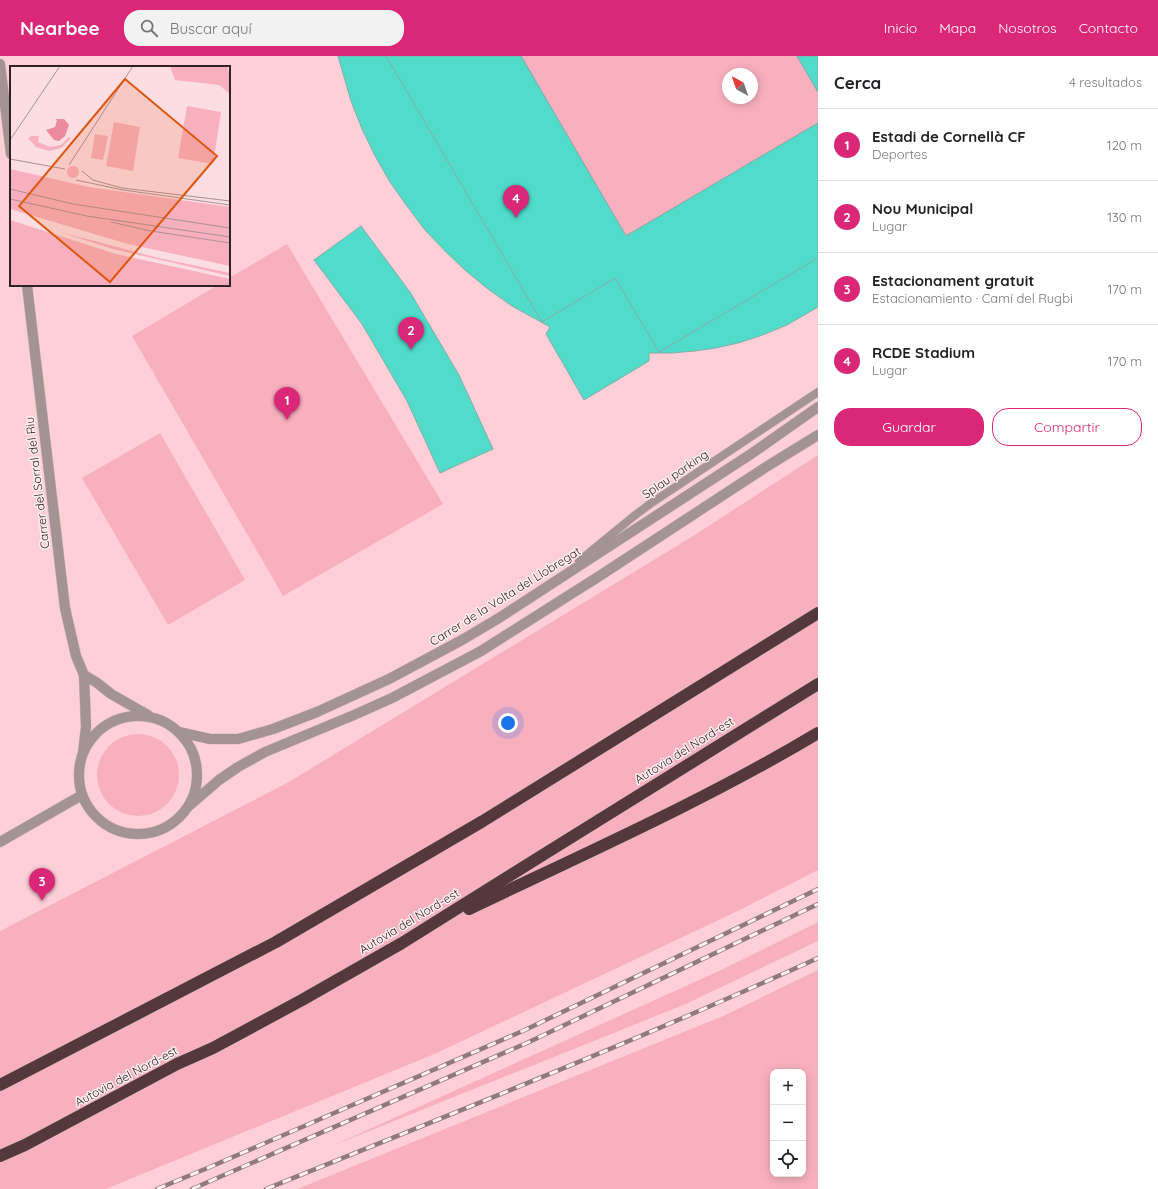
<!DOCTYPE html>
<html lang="es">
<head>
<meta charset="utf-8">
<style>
  body { margin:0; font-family:Quicksand,sans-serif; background:#f2f2f2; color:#202124 }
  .controls { position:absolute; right:12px; bottom:12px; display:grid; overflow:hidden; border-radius:8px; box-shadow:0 2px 10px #0003 }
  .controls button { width:36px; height:36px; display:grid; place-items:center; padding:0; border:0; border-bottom:1px solid #e0e0e0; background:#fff; color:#202124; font:20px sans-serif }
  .compass { position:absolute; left:722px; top:12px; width:36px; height:36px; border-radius:50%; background:#fff; box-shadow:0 2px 10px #0003; rotate:320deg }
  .you { position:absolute; left:508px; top:667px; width:14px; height:14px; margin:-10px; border:3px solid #fff; border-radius:50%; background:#1a73e8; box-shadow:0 0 0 6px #1a73e833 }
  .badge { display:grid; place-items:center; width:26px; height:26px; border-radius:50%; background:#db2777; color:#fff; font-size:13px; font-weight:700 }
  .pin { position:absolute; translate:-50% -33px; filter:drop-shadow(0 1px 2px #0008) }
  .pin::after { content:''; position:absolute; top:21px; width:14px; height:12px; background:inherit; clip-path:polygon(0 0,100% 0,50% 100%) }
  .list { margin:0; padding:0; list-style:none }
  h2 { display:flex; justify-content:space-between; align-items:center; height:52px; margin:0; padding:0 16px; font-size:17px }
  h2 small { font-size:13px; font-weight:400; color:#757577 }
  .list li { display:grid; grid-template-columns:26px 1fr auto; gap:12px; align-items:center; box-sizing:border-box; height:72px; padding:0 16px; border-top:1px solid #e0e0e0 }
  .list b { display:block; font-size:15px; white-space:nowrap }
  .list p { margin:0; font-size:13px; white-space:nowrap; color:#757577 }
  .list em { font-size:13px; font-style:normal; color:#757577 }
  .actions { display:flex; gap:8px; padding:12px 16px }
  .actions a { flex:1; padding:9px 0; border:1px solid #db2777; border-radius:16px; text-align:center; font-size:14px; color:#db2777 }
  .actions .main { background:#db2777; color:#fff }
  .icon { flex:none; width:22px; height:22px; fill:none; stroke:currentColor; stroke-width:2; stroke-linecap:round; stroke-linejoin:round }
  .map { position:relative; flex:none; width:818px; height:1133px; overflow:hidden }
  header { display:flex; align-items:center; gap:24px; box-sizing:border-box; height:56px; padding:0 20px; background:#db2777; color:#fff }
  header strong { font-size:19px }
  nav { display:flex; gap:22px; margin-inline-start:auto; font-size:14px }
  .search { width:280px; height:36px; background:#f2f2f2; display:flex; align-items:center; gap:10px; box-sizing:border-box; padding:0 14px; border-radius:16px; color:#757577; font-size:15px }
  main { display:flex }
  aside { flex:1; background:#fff }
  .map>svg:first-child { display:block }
</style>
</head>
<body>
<header>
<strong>Nearbee</strong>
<div class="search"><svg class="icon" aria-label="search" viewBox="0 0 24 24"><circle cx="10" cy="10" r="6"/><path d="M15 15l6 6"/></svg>Buscar aquí</div>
<nav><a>Inicio</a><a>Mapa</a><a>Nosotros</a><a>Contacto</a></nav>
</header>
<main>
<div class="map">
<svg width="818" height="1133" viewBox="0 0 818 1133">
  <rect width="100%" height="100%" fill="#fcdde2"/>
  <g fill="#fecfd7" fill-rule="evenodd">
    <path d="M 0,0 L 818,0 L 818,399 L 693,480 L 287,727 L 0,875 ZM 11,11 L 229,11 L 229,229 L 11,229 ZM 728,18 L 752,18 L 752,42 L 728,42 Z"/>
    <polygon points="818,814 818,866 721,914 344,1085 686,948 818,885 818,914 723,960 297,1133 106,1133 437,997 738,855"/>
  </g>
  <g fill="#f9b0be" fill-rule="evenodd">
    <path d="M 521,0 L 797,0 L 818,36 L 818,67 L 626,180 ZM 728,18 L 752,18 L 752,42 L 728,42 Z"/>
    <polygon points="287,188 443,448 283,540 132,280 218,229 229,229 229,222"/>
    <polygon points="160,377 245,524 168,569 82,422"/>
    <polygon points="818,399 818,814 738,855 437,997 106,1133 0,1133 0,875 287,727 693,480"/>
    <circle cx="138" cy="719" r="41"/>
    <polygon points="818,866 818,885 686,948 332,1090 721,914"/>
    <path d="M 818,914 L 818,1133 L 297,1133 L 723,960 ZM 773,1016 L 803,1016 L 803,1118 L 773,1118 Z"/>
  </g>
  <g fill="#50dbcb" stroke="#87aea7">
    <polygon points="338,0 521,0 626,180 818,67 818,251 787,269 760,280 738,287 716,292 695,295 672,297 649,297 649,305 584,344 546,278 550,271 512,250 488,233 466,215 446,196 425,174 407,150 390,126 375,100 362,73 351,45"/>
    <polygon points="386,0 521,0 626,180 818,67 818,202 659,296 615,222 542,266"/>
    <polygon points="797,0 818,0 818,36"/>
    <polygon points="797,0 818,0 818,36"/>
    <polygon points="361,170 410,236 459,319 493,393 440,417 407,345 362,268 314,204"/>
  </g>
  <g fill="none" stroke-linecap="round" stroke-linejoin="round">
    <g stroke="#d7bbc0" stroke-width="9">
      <polyline id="lane" points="579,505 634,460 650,448 818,336"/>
    </g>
    <g stroke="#d7bbc0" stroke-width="11">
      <g id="street">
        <polyline points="0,8 11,98"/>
        <polyline points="27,229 65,552 76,600 84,619 86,671 83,697"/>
        <polyline points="84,619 96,626 111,638 148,659"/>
        <circle cx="138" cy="719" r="59"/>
        <polyline points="179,676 210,683 238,683 273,673 317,656 389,623 462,584 499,562 751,398 818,351"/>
        <polyline points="190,749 219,724 238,711 265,696 354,659 392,642 481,595 601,519 766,411 818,379"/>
        <polyline points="0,786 82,739"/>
      </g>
    </g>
    <g stroke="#d7bbc0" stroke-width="13">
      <g id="highway">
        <path d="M 469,853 C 586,797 706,744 818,677"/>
        <polyline points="0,1029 276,886 483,765 818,557"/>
        <polyline points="0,1100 25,1089 177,1008 213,992 302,944 402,887 546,797 818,628"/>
      </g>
    </g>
    <use href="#lane" stroke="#a39395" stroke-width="8"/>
    <use href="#street" stroke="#a39395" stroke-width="10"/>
    <use href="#highway" stroke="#55383d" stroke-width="12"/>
    <g stroke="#907a7e" stroke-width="4.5">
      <g id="rail">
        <polyline points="157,1133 210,1111 525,974 818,833"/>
        <polyline points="192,1133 529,986 818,848"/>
        <path d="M 266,1133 C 451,1058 637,985 818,902"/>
      </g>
    </g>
    <use href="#rail" stroke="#ffeff1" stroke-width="3" stroke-dasharray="9" stroke-linecap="butt"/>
  </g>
  <g text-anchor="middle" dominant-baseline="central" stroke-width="3" stroke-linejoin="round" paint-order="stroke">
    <g font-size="12" fill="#302225" stroke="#ffeff1">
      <text transform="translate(675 418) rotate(-34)">Splau parking</text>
      <text transform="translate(37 427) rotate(-97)">Carrer del Sorral del Riu</text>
      <text transform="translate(505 540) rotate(-32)">Carrer de la Volta del Llobregat</text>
      <text transform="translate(684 694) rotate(-32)">Autovia del Nord-est</text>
      <text transform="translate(409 865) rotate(-31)">Autovia del Nord-est</text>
      <text transform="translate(126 1020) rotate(-28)">Autovia del Nord-est</text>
    </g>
  </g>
  <g transform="translate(10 10)">
    <rect width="220" height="220" fill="#fcdde2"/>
    <path d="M 160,0 L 217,0 L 220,10 L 220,28 L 209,19 L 165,14 ZM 177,40 L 211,46 L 203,98 L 168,92 ZM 104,56 L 130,61 L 123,105 L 96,100 ZM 85,68 L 98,70 L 93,94 L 81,92 ZM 21,70 L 29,70 L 28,76 L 40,81 L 51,79 L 59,71 L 61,72 L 51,82 L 39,85 L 26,81 L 18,72 ZM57 106a6 6 0 1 1 12 0a6 6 0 1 1-12 0ZM 0,103 L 79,121 L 220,141 L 220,200 L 118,178 L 0,143 ZM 0,154 L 106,188 L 220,213 L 220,220 L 0,220 ZM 50,166 L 149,192 L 220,207 L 220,210 L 103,183 Z" fill="#f9b0be"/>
    <path d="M 45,53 L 54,53 L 59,59 L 55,70 L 49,75 L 44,74 L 36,64 L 45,61 L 47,54 Z" fill="#ec8a9e"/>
    <path fill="none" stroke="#aa9296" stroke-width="1" d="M 0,74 L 50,0M 0,93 L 55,103M 59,99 L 123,0M 72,105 L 83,114 L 112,122 L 220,135M 66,114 L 113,124 L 220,139M 0,123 L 63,138 L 220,162M 0,133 L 77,150 L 220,171M 101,156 L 141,165 L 220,177"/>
    <path fill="#df560d" fill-opacity="0.15" stroke="#df560d" stroke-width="2" d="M 115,13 L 207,90 L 100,216 L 9,140 Z"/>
    <rect width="220" height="220" fill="none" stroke="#302225" stroke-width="2"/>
  </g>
</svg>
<div class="controls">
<button>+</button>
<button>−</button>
<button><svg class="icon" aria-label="locate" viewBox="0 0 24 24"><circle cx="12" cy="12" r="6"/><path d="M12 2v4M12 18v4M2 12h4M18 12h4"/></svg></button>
</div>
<svg class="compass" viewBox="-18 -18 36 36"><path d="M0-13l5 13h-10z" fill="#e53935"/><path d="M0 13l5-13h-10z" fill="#757577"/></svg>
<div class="you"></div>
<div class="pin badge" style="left:287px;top:364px">1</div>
<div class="pin badge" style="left:411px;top:294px">2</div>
<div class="pin badge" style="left:42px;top:845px">3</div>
<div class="pin badge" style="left:516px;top:162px">4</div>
</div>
<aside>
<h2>Cerca<small>4 resultados</small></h2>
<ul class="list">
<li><span class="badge">1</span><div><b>Estadi de Cornellà CF</b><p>Deportes</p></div><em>120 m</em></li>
<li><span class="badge">2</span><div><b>Nou Municipal</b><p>Lugar</p></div><em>130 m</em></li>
<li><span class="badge">3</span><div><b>Estacionament gratuit</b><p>Estacionamiento · Camí del Rugbi</p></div><em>170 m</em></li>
<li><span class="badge">4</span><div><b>RCDE Stadium</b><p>Lugar</p></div><em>170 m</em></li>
</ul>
<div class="actions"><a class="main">Guardar</a><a>Compartir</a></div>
</aside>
</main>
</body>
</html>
